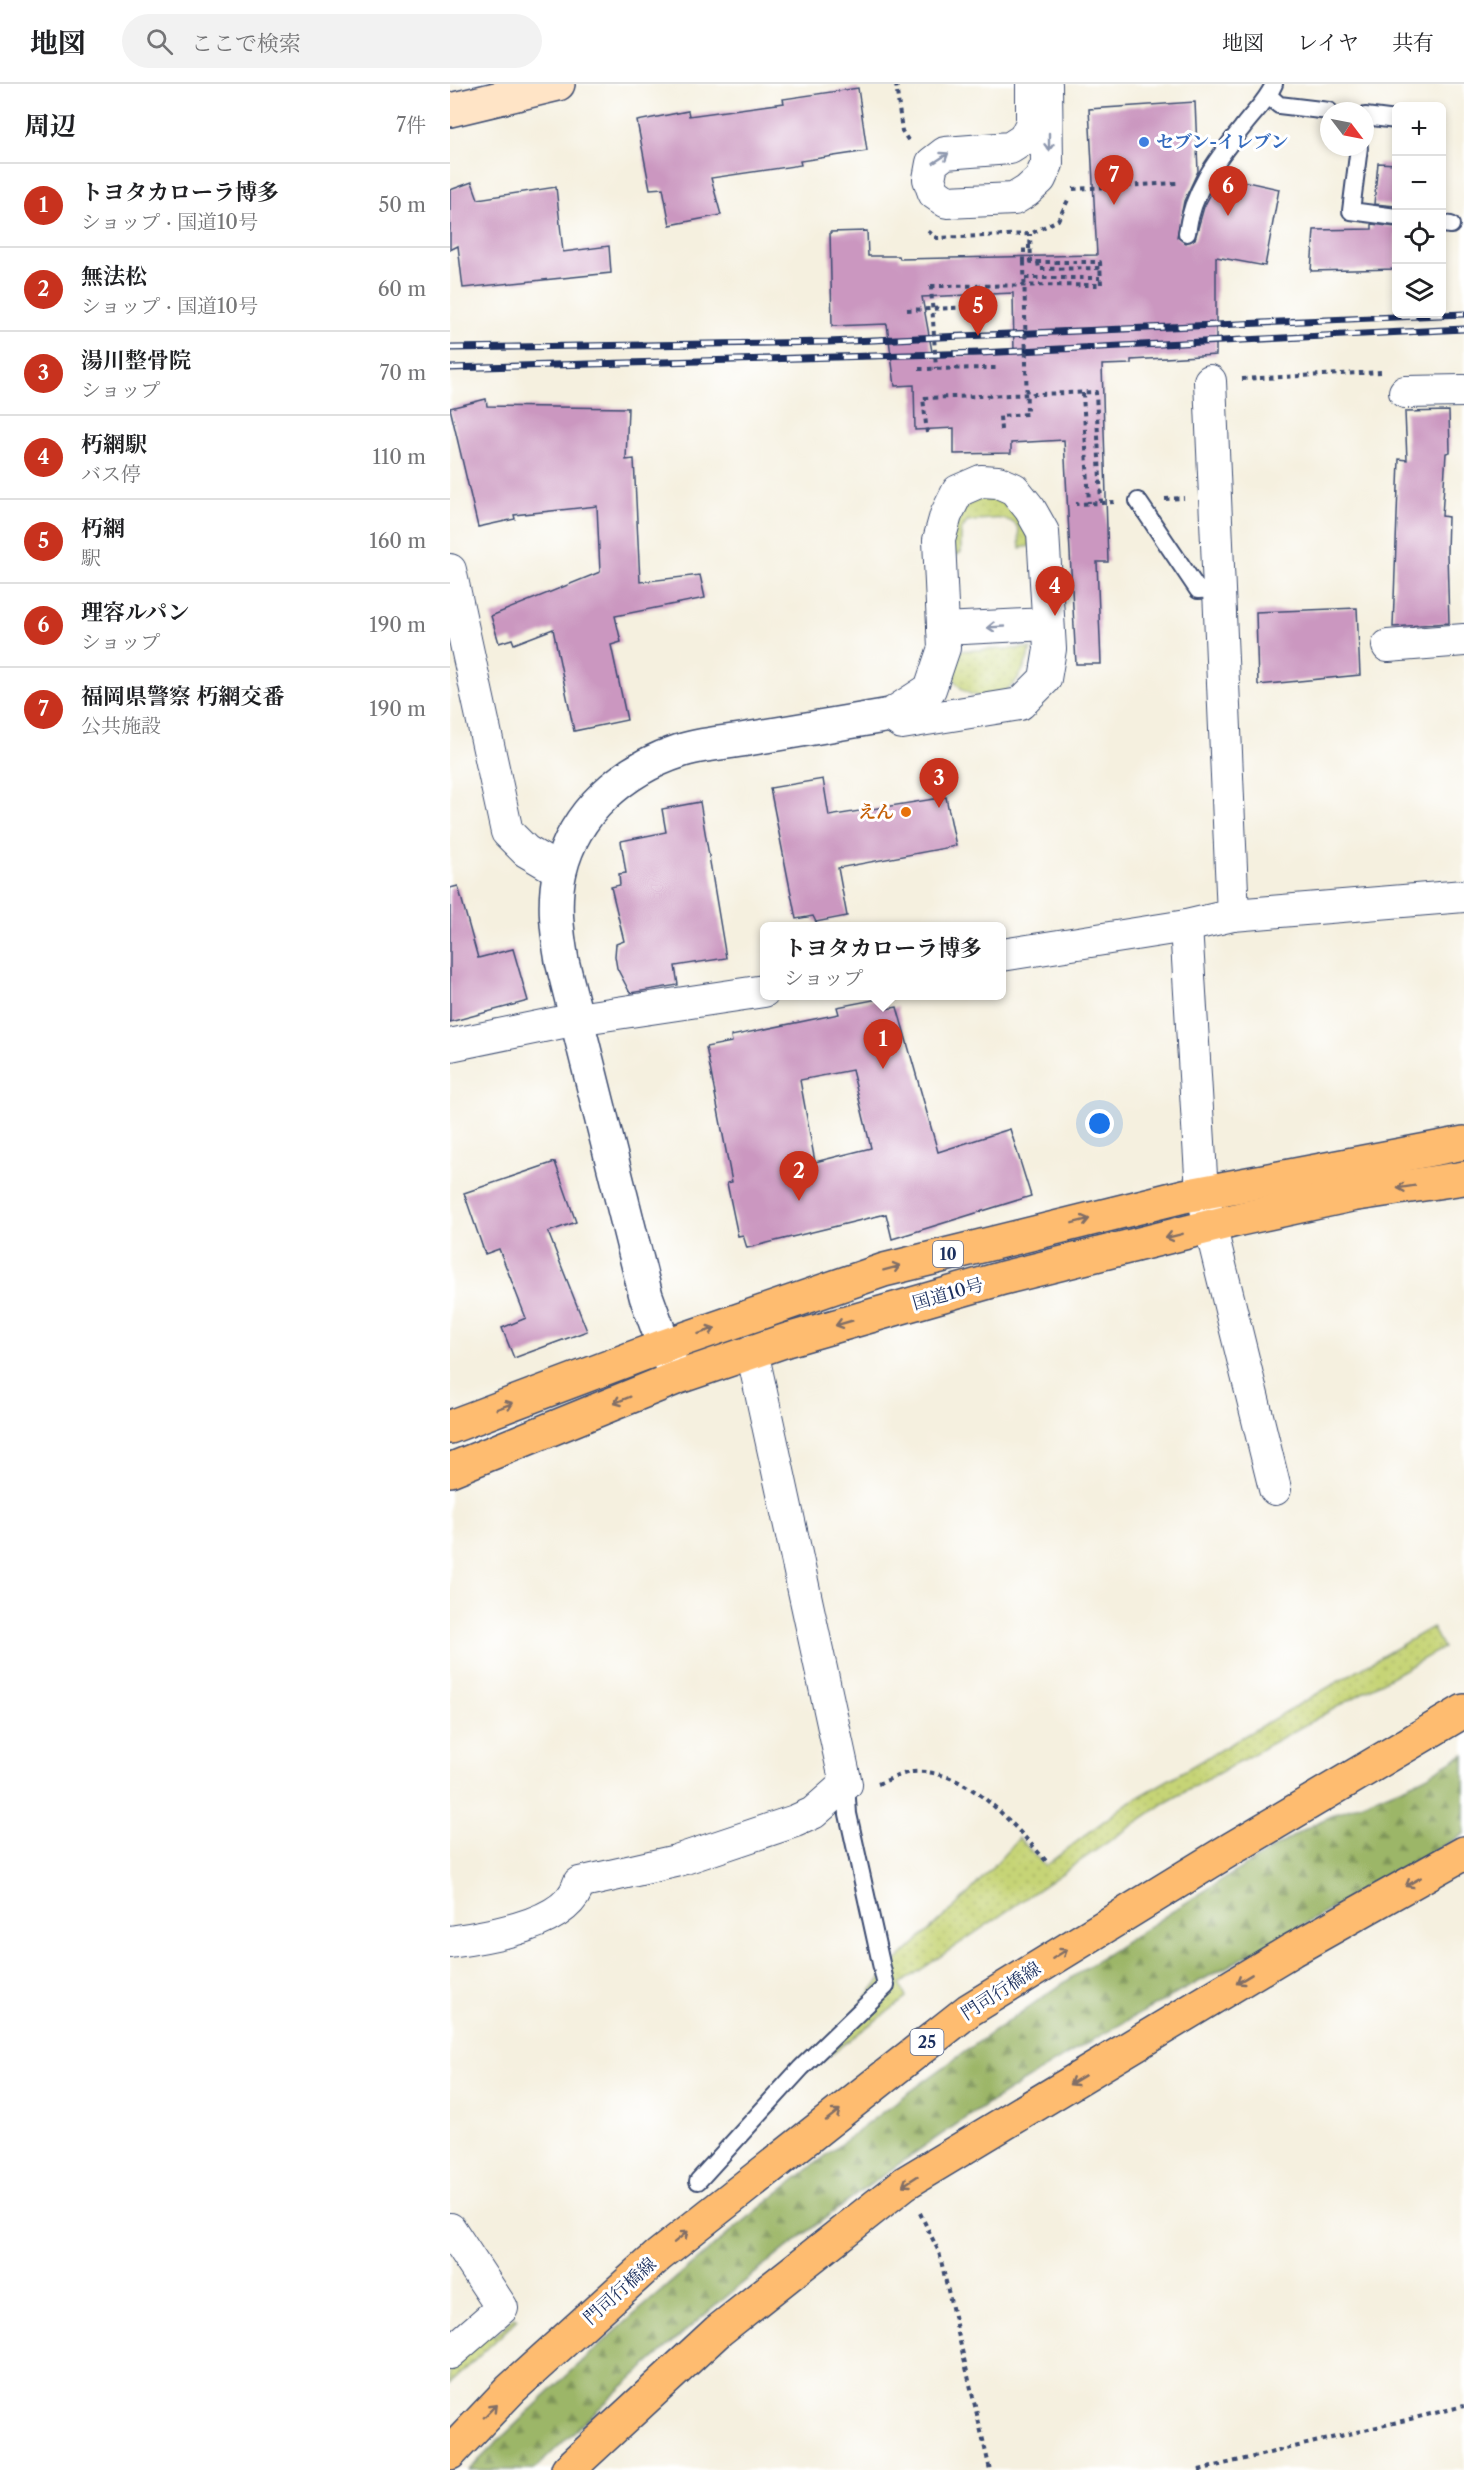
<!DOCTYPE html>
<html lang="ja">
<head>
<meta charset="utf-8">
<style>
  body { margin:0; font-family:"Libre Caslon Text","Noto Serif JP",serif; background:#f2f2f2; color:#202124 }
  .controls { position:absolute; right:18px; top:18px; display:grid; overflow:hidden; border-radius:9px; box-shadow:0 3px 9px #0003 }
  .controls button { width:54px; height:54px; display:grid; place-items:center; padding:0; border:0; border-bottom:2px solid #e0e0e0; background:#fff; color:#202124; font:30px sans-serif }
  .compass { position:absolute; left:870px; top:18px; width:54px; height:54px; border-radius:50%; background:#fff; box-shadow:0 3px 9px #0003; rotate:122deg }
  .you { position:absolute; left:650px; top:1040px; width:21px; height:21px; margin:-15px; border:4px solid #fff; border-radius:50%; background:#1a73e8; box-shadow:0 0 0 9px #1a73e833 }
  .badge { display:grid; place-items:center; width:39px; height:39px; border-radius:50%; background:#c8321e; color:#fff; font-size:20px; font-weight:700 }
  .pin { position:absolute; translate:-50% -50px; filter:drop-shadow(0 2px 3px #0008) }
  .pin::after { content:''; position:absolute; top:32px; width:21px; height:18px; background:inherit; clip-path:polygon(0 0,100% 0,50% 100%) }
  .popup { position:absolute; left:310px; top:838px; width:246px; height:78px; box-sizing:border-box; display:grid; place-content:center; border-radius:9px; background:#fff; filter:drop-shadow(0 2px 4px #0005); font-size:20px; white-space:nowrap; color:#757577 }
  .popup b { font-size:22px; color:#202124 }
  .popup::after { content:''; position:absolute; left:50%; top:100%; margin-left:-12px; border:12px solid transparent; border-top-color:#fff }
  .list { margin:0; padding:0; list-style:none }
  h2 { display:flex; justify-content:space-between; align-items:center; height:78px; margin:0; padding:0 24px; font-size:26px }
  h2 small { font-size:20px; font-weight:400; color:#757577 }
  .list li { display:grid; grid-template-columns:39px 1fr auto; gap:18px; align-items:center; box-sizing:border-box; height:84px; padding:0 24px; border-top:2px solid #e0e0e0 }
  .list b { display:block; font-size:22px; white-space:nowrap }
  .list p { margin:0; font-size:20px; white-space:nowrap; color:#757577 }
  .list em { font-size:20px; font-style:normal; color:#757577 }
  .icon { flex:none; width:33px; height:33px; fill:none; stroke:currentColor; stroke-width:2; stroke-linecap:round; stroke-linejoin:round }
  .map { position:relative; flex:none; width:1014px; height:2386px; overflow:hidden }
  header { display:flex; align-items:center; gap:36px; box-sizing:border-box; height:84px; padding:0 30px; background:#fff; border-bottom:2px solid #e0e0e0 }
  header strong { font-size:28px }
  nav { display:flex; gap:33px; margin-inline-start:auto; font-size:21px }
  .search { width:420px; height:54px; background:#f2f2f2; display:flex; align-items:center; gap:15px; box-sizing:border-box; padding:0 21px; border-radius:33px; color:#757577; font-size:22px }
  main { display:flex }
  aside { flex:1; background:#fff }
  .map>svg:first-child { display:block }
</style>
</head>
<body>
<header>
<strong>地図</strong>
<div class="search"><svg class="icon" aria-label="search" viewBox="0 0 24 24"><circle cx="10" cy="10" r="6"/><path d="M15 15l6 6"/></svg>ここで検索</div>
<nav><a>地図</a><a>レイヤ</a><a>共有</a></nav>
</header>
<main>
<aside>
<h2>周辺<small>7件</small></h2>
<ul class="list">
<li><span class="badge">1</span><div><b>トヨタカローラ博多</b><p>ショップ · 国道10号</p></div><em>50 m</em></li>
<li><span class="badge">2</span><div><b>無法松</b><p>ショップ · 国道10号</p></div><em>60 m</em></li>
<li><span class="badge">3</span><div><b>湯川整骨院</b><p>ショップ</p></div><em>70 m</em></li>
<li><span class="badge">4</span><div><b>朽網駅</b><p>バス停</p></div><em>110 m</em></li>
<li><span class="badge">5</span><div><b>朽網</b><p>駅</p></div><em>160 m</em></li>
<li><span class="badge">6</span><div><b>理容ルパン</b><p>ショップ</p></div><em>190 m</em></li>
<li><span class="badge">7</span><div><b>福岡県警察 朽網交番</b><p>公共施設</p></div><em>190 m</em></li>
</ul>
</aside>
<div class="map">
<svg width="1014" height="2386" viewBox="0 0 1014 2386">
  <defs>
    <pattern id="grass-dots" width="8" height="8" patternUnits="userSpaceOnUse" patternTransform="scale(1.5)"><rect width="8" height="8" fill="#c6d476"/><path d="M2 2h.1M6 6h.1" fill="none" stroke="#aab668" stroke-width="1.8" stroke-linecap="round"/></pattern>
    <pattern id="forest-firs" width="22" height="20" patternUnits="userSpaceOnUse" patternTransform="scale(1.5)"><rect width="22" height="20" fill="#9cb667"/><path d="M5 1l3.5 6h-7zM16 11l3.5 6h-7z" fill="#7e9458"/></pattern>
  </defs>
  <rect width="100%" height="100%" fill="#fff"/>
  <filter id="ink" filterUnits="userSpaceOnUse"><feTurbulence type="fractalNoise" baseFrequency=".0167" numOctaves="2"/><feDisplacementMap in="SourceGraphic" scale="12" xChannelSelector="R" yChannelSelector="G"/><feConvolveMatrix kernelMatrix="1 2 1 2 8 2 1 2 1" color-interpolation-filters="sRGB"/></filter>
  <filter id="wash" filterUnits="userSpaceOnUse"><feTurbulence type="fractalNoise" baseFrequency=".008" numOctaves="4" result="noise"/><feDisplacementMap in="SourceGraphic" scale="24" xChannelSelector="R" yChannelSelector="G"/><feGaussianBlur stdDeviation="1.35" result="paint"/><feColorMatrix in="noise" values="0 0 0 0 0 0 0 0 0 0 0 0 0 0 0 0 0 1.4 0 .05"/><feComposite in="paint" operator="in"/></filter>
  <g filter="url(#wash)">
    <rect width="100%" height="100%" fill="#f5f0df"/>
    <g fill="url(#grass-dots)" stroke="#70826a" stroke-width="1.5">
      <path d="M 541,410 C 569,420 571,436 582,462 L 570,464 C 569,458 570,449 568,444 C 560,428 530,437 517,438 L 511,447 L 511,468 L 507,471 L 500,470 L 501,450 L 517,420 Z"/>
      <path d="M 581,564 C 576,579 572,594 558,605 C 541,619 510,614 503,591 C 501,584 501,575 501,567 Z"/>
      <polygon points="982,1543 993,1564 715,1719 450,1900 456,1914 363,1983 439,1884 517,1811 569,1754 595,1782 675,1721"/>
      <polygon points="65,2233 68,2235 0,2300 0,2277 37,2244 44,2252"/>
    </g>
    <path fill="url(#forest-firs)" stroke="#5c7262" stroke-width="1.5" d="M 1014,1670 L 1014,1750 C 945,1789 876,1829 806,1867 C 726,1910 645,1952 568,2001 C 396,2107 229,2245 84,2386 L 19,2386 C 266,2138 552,1927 852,1747 C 887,1726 929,1714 966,1697 C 982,1690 998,1679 1014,1670 Z"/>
    <g id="blocks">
      <g fill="#cb97c0" fill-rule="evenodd">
        <polygon points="408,4 417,67 350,77 351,81 261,94 271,131 220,141 213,104 200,105 187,37 238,27 239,32 334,19 333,15"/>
        <path d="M 745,18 L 748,87 L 734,117 L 727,153 L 736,159 L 745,155 L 754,123 L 770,92 L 829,105 L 815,182 L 766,173 L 766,271 L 681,276 L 681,280 L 652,281 L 658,478 L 647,478 L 651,580 L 626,580 L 614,356 L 561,359 L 561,369 L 504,370 L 504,344 L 465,346 L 464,301 L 445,302 L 437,240 L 382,242 L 380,148 L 417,147 L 418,172 L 449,172 L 450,175 L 647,171 L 639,25 ZM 563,209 L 564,269 L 483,273 L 472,213 Z"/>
        <polygon points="928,79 946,80 946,122 924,120"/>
        <polygon points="22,98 28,115 106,103 113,168 159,162 161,189 13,204 8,162 0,166 0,106"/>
        <polygon points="922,140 946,143 946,185 861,187 864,146 922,145"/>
        <polygon points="36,315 37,322 178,324 176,376 184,375 190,498 250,491 255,514 165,532 171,558 161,561 177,636 124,647 103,545 64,560 62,555 49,559 41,532 150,488 147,422 64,431 65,435 28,443 0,324"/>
        <polygon points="999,327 1000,368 996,369 992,432 998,433 997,469 999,539 943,543 949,375 957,376 955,328"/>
        <polygon points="907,524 910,591 808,601 806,528"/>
        <polygon points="373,695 379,732 496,713 506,762 388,784 397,832 366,838 363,832 346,835 320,704"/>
        <polygon points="250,718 276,874 225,882 228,901 180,909 167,884 165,872 166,860 174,857 161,803 170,801 169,790 176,789 171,757 216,748 212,725"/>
        <polygon points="8,802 28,874 63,865 78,917 0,938 0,804"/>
        <path d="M 433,914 L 436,925 L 447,923 L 488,1068 L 560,1045 L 581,1112 L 442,1155 L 436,1130 L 297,1164 L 293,1151 L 288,1152 L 277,1099 L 282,1098 L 256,963 L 282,958 L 281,952 L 389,930 L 387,923 ZM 402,986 L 421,1064 L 365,1078 L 350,996 Z"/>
        <polygon points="105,1078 126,1138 98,1148 137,1247 64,1274 52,1244 76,1234 49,1165 35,1170 14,1109"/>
      </g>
    </g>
  </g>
  <g filter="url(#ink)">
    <use href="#blocks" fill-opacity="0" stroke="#3c4c71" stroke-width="1.5"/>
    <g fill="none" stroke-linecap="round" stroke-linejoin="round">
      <g stroke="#3c4c71" stroke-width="20">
        <g id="service">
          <polyline points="819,12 829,21 879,27"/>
          <polyline points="915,32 946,36"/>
          <polyline points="909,63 901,127 946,133"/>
          <polyline points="992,140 1001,141"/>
          <path d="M 737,149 C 742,108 766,76 792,44 C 803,29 817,17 824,0"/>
          <polyline points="688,417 748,506 769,505"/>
          <polyline points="248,2097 351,1984 436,1902 398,1730 396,1700"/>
        </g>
      </g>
      <g stroke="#3c4c71" stroke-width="34">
        <g id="minor">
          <polyline points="582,0 582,39 574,55 560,64 495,69 482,79 479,95 484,109 497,118 564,115 577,107 590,95 597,80 596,0"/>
          <polyline points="760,297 783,831"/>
          <polyline points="955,308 1014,307"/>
          <polygon points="531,397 548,398 564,405 580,425 593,448 600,565 595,595 570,620 452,639 440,631 480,605 494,564 489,456 496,431 508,407"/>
          <polyline points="0,486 57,748 76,767 110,787"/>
          <polyline points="493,545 598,540"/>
          <polyline points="938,562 1014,556"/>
          <polyline points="736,842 752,1108 825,1405"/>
          <polyline points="552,871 736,842 783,831 1014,812"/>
          <polyline points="0,961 127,935 314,907"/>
          <path d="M 0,1858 C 36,1853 119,1841 129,1799 L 226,1777 L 345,1737 L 363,1729 L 396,1700 L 302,1267"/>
          <polyline points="0,2145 52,2224 0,2269"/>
        </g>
      </g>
      <g stroke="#3c4c71" stroke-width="36">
        <path id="tertiary" d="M 224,1289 L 196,1212 L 112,877 C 107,848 103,817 110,787 C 124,728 174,685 230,667 C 250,660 275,659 297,655 C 345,647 393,639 440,631"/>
      </g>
      <g stroke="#3c4c71" stroke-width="36">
        <polyline id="secondary" points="0,26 108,0"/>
      </g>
      <g stroke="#3c4c71" stroke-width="36">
        <g id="primary">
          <polyline points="0,2369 61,2305 208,2172 519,1926 776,1768 1014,1627"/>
          <polyline points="118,2386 268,2247 455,2099 842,1866 1014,1769"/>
        </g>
      </g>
      <g stroke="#3c4c71" stroke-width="36">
        <g id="trunk">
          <polyline points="0,1343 214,1262 434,1186 734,1112 1014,1059"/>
          <polyline points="0,1386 226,1294 337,1256 553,1194 790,1135 901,1111 1014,1094"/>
        </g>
      </g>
      <g stroke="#3c4c71" stroke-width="4" stroke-dasharray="4.5 4.5" stroke-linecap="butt">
        <polyline points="446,0 452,47 460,59"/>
        <polyline points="623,105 727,99"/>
        <polyline points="478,147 487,154 580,150 608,136 619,114"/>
        <polyline points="574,178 574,163 581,163"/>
        <polyline points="588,178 589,185 650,184"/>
        <polyline points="575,194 650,194"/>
        <polyline points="481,202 651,201 650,178 581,178 580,150"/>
        <polyline points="457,226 546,222"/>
        <polyline points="469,285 546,284"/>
        <polyline points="792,295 931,288"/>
        <polyline points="633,309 639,419"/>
        <polyline points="551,346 550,332 577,330"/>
        <polyline points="477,349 473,314 646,308 651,419 626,420"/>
        <polyline points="715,415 734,414"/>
        <polyline points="651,419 665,418"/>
        <path d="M 428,1700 C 439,1696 451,1689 463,1688 C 520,1684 564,1742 598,1779"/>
        <polyline points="470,2129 489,2168 540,2386"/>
        <polyline points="749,2386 1014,2322"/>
      </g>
      <use href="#service" stroke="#fff" stroke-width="16"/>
      <use href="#minor" stroke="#fff" stroke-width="32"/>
      <use href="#tertiary" stroke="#fff" stroke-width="33"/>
      <use href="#secondary" stroke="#ffe4c6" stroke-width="33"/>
      <use href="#primary" stroke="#febc70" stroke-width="33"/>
      <use href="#trunk" stroke="#febc70" stroke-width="33"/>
      <g stroke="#1b2f5e" stroke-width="7">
        <g id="rail">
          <polyline points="0,264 379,258 1014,230"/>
          <polyline points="0,284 530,269 1014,245"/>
        </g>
      </g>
      <use href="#rail" stroke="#fff" stroke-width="4.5" stroke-dasharray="14" stroke-linecap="butt"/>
      <g stroke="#3c4c71" stroke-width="4" stroke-dasharray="4.5 4.5" stroke-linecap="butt">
        <polyline points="574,178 577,330"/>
        <polyline points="481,202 486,285"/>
      </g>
    </g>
    <defs><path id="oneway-shaft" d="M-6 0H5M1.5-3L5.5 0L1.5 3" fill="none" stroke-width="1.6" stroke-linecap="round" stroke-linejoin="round" transform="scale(1.5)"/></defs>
    <g stroke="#8d97ae">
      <use href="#oneway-shaft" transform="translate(599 58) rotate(90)"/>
      <use href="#oneway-shaft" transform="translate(491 74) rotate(-33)"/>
      <use href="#oneway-shaft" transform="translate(546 543) rotate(177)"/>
    </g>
    <g stroke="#816e66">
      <use href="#oneway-shaft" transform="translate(956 1103) rotate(171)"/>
      <use href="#oneway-shaft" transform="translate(631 1137) rotate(-14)"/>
      <use href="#oneway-shaft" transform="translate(724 1152) rotate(166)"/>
      <use href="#oneway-shaft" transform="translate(442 1184) rotate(-15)"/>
      <use href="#oneway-shaft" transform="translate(394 1239) rotate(164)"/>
      <use href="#oneway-shaft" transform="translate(257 1247) rotate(-19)"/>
      <use href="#oneway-shaft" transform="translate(172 1316) rotate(158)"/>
      <use href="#oneway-shaft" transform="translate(55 1322) rotate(-21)"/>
      <use href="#oneway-shaft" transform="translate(963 1798) rotate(150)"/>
      <use href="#oneway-shaft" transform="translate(610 1870) rotate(-32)"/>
      <use href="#oneway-shaft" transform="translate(794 1895) rotate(149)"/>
      <use href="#oneway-shaft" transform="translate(627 1996) rotate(149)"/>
      <use href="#oneway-shaft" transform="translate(383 2031) rotate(-38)"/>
      <use href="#oneway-shaft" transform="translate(460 2097) rotate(147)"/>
      <use href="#oneway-shaft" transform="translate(231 2153) rotate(-39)"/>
      <use href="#oneway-shaft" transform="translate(40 2327) rotate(-46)"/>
    </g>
  </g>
  <circle fill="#3f7fe0" stroke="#fff" stroke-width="2" cx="694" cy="58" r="6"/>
  <circle fill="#e8710a" stroke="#fff" stroke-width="2" cx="456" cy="728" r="6"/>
  <g text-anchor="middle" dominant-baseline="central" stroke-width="6" stroke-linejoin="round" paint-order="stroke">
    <g fill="#fff" stroke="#5f6d8e" stroke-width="1.5">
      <rect x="483" y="1157" width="30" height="26" rx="4.5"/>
      <rect x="460.5" y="1945" width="33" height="26" rx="4.5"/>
    </g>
    <g font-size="16" font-weight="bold" fill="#1b2f5e">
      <text x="498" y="1170">10</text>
      <text x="477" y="1958">25</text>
    </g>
    <g font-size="18" font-weight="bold" fill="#366cbe" stroke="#fff" text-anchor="start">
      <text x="706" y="58">セブン-イレブン</text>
    </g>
    <g font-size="18" font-weight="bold" fill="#c56008" stroke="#fff" text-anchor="end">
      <text x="444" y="728">えん</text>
    </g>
    <g font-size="18" fill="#1b2f5e" stroke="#fff">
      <text transform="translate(498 1210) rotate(-16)">国道10号</text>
      <text transform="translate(551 1907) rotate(-33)">門司行橋線</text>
      <text transform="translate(170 2207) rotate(-42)">門司行橋線</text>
    </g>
  </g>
</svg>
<div class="controls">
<button>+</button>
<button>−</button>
<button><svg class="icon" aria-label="locate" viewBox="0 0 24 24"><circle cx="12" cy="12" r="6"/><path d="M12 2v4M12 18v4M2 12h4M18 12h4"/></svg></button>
<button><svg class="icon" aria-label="layers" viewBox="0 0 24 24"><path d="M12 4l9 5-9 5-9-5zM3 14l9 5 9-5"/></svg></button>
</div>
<svg class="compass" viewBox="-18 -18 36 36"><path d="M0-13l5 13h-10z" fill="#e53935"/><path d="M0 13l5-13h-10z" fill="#757577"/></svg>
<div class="you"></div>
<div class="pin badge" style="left:433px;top:985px">1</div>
<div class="popup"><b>トヨタカローラ博多</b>ショップ</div>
<div class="pin badge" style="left:349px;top:1117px">2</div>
<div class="pin badge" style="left:489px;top:724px">3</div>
<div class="pin badge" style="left:605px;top:532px">4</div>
<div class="pin badge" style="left:528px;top:252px">5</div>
<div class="pin badge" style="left:778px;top:132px">6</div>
<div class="pin badge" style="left:664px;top:121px">7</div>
</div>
</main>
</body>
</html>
